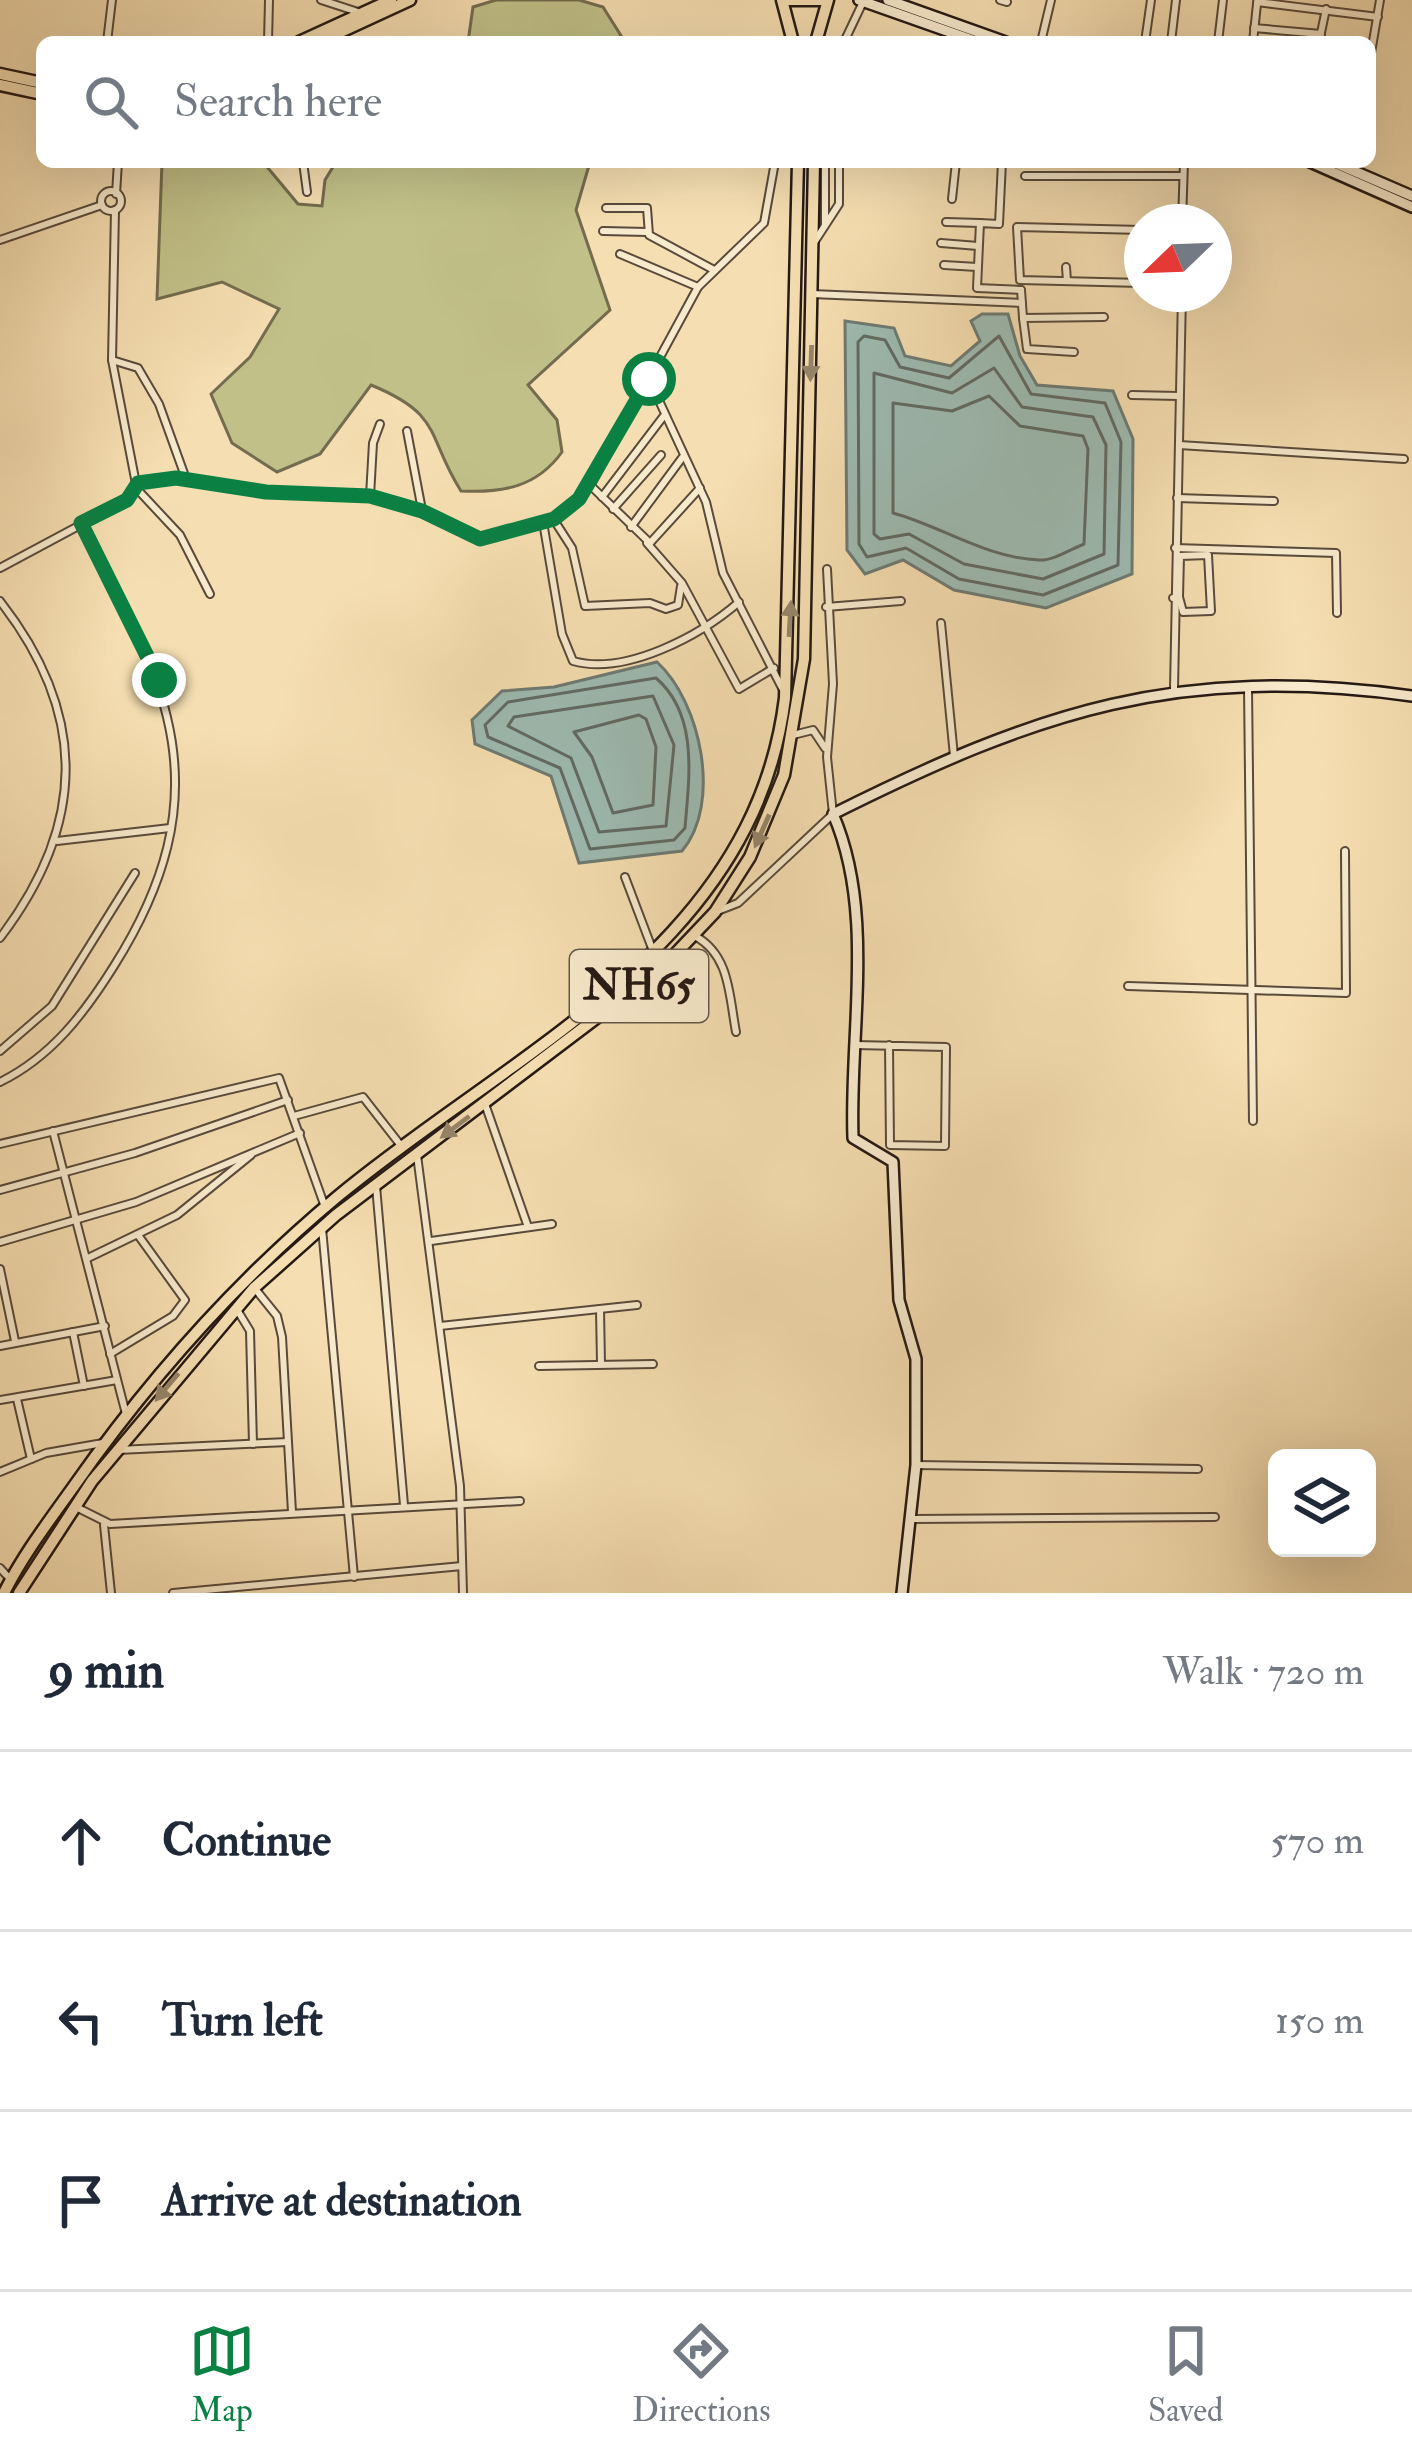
<!DOCTYPE html>
<html lang="en">
<head>
<meta charset="utf-8">
<style>
  body { margin:0; font-family:"IM FELL Double Pica",serif; background:#f2f2f3; color:#1f2937 }
  .controls { position:absolute; right:36px; bottom:36px; display:grid; overflow:hidden; border-radius:18px; box-shadow:0 12px 48px #0002 }
  .controls button { width:108px; height:108px; display:grid; place-items:center; padding:0; border:0; border-bottom:3px solid #e0e1e3; background:#fff; color:#1f2937; font:60px sans-serif }
  .compass { position:absolute; left:1124px; top:204px; width:108px; height:108px; border-radius:50%; background:#fff; box-shadow:0 12px 48px #0002; rotate:247deg }
  .stop { position:absolute; width:36px; height:36px; margin:-27px; border:9px solid #0b8043; border-radius:50%; background:#fff }
  .stop.end { background:#0b8043; border-color:#fff; box-shadow:0 3px 12px #0008 }
  .list { margin:0; padding:0; list-style:none }
  h2 { display:flex; justify-content:space-between; align-items:center; height:156px; margin:0; padding:0 48px; font-size:51px }
  h2 small { font-size:39px; font-weight:400; color:#747a83 }
  .list li { display:grid; grid-template-columns:78px 1fr auto; gap:36px; align-items:center; box-sizing:border-box; height:180px; padding:0 48px; border-top:3px solid #e0e1e3 }
  .list b { display:block; font-size:45px; white-space:nowrap }
  .list em { font-size:39px; font-style:normal; color:#747a83 }
  .icon { flex:none; width:66px; height:66px; fill:none; stroke:currentColor; stroke-width:2; stroke-linecap:round; stroke-linejoin:round }
  .map { position:relative; flex:none; width:1412px; height:1593px; overflow:hidden }
  .search { position:absolute; background:#fff; box-shadow:0 12px 48px #0002; left:36px; right:36px; top:36px; height:132px; display:flex; align-items:center; gap:30px; box-sizing:border-box; padding:0 42px; border-radius:18px; color:#747a83; font-size:45px }
  .sheet { height:696px; background:#fff }
  nav { display:flex; justify-content:space-around; align-items:center; box-sizing:border-box; height:168px; border-top:3px solid #e0e1e3; background:#fff; font-size:33px; color:#747a83 }
  nav a { display:grid; justify-items:center; gap:6px }
  nav .on { color:#0b8043 }
  .map>svg:first-child { display:block }
</style>
</head>
<body>
<div class="map">
<svg width="1412" height="1593" viewBox="0 0 1412 1593">
  <rect width="100%" height="100%" fill="#f5deb1"/>
  <filter id="stains"><feTurbulence type="fractalNoise" baseFrequency=".00167" numOctaves="4"/><feColorMatrix values="0 0 0 0 .2 0 0 0 0 .09 0 0 0 0 .02 0 0 0 .5 -.17"/></filter>
  <radialGradient id="worn" r=".72"><stop offset=".6" stop-color="#630" stop-opacity="0"/><stop offset="1" stop-color="#630" stop-opacity=".3"/></radialGradient>
  <g fill="#c1c088" stroke="#736c4e" stroke-width="3">
    <polygon points="496,0 579,0 603,7 625,42 468,42 473,7"/>
    <path d="M 162,162 L 263,162 L 298,204 L 322,206 L 325,180 L 336,162 L 590,162 L 576,210 L 610,310 L 528,385 L 557,420 L 562,452 C 537,487 503,493 461,491 C 426,436 444,415 371,385 L 320,454 L 277,472 L 232,443 L 211,394 L 250,357 L 279,309 L 222,282 L 157,299 Z"/>
  </g>
  <g fill="#9dbbb2" stroke="#6d7a73" stroke-width="3">
    <polygon points="982,314 1008,314 1020,356 1037,385 1113,391 1133,439 1132,574 1046,608 954,590 903,560 865,574 847,550 845,321 894,328 905,356 951,366 980,341 971,321"/>
    <path d="M 657,662 C 701,702 722,804 682,851 L 579,863 L 551,776 L 475,744 L 472,720 L 502,691 L 554,687 Z"/>
  </g>
  <g fill="none" stroke-linecap="round" stroke-linejoin="round">
    <g stroke="#616a63" stroke-width="3">
      <polygon points="864,336 885,340 900,367 949,378 999,336 1031,394 1105,403 1121,442 1118,565 1043,595 959,579 906,548 867,557 859,544 858,342"/>
      <polygon points="994,368 1022,407 1093,417 1106,445 1104,554 1043,579 964,564 909,534 880,539 874,534 874,373 952,393"/>
      <path d="M 989,396 L 1020,426 L 1083,436 L 1088,449 L 1084,544 C 1071,549 1053,561 1039,560 C 986,558 941,526 893,513 L 893,403 L 952,411 Z"/>
      <path d="M 656,678 C 699,715 689,778 685,828 L 674,840 L 590,849 L 560,768 L 488,737 L 485,725 L 508,702 Z"/>
      <polygon points="653,696 674,745 666,826 599,832 571,758 508,726 514,717"/>
      <polygon points="639,715 646,719 656,747 653,805 613,813 592,757 574,732"/>
    </g>
    <g stroke="#594a3b" stroke-width="10">
      <g id="street">
        <polyline points="321,0 358,12"/>
        <polyline points="1000,0 1007,2"/>
        <polyline points="1257,2 1378,17"/>
        <polyline points="1254,28 1321,34"/>
        <polyline points="107,42 112,0"/>
        <polyline points="268,42 269,0"/>
        <polyline points="844,42 863,2"/>
        <polyline points="1041,42 1051,0"/>
        <polyline points="1145,42 1151,0"/>
        <polyline points="1171,42 1176,0"/>
        <polyline points="1218,42 1223,0"/>
        <polyline points="1253,42 1257,4"/>
        <polyline points="1319,42 1326,9"/>
        <polyline points="1370,59 1380,0"/>
        <polyline points="303,162 307,192"/>
        <polyline points="825,162 825,224"/>
        <polyline points="1002,162 999,224 980,223 977,288 1021,290"/>
        <polyline points="1025,176 1183,176"/>
        <circle cx="111" cy="201" r="10"/>
        <polyline points="116,194 118,162"/>
        <polyline points="952,199 956,162"/>
        <polyline points="606,208 647,208 649,235 714,270"/>
        <polyline points="946,222 980,223"/>
        <polyline points="1182,222 1184,162"/>
        <polyline points="1142,230 1017,227 1020,280 1142,283"/>
        <polyline points="603,231 647,232"/>
        <polyline points="0,240 102,205"/>
        <polyline points="815,241 839,204 839,162"/>
        <polyline points="941,243 978,246"/>
        <polyline points="620,254 698,287"/>
        <polyline points="944,265 977,267"/>
        <polyline points="1066,267 1067,281"/>
        <polyline points="1021,290 1023,318 1104,317"/>
        <polyline points="812,294 1022,303"/>
        <polyline points="1023,318 1027,349 1074,352"/>
        <polyline points="112,360 138,368 159,404 186,479"/>
        <polyline points="649,379 706,502 723,573 782,688"/>
        <polyline points="1132,395 1178,396"/>
        <polyline points="407,431 422,510"/>
        <polyline points="1179,445 1404,459"/>
        <polyline points="138,483 186,479 266,492 370,496 422,511 480,540 554,519 590,486 698,287 764,223 775,162"/>
        <polyline points="591,486 650,543 700,488"/>
        <polyline points="137,489 180,535 210,594"/>
        <polyline points="370,496 373,443 380,424"/>
        <polyline points="602,497 663,417"/>
        <polyline points="1177,498 1274,501"/>
        <polyline points="613,509 661,455"/>
        <polyline points="554,520 572,548 585,606 650,603 666,609 678,605 681,586"/>
        <path d="M 543,522 L 562,634 L 573,661 C 626,676 701,635 739,602"/>
        <polyline points="631,527 682,458"/>
        <polyline points="647,543 682,583 739,689 774,668"/>
        <polyline points="1175,548 1336,553 1337,613"/>
        <polyline points="0,568 127,500 137,489 112,360 115,210"/>
        <polyline points="1173,598 1179,597 1183,612 1211,611 1208,555 1180,556 1179,597"/>
        <path d="M 0,601 C 89,715 86,825 0,938"/>
        <polyline points="826,607 901,601"/>
        <polyline points="941,623 954,756"/>
        <polyline points="1248,688 1253,1121"/>
        <polyline points="1174,689 1182,294"/>
        <polyline points="793,735 813,730 825,748"/>
        <polyline points="57,841 170,828"/>
        <polyline points="625,877 653,951"/>
        <polyline points="715,912 738,903 833,814 827,757 833,684 827,569"/>
        <path d="M 695,936 C 730,955 729,995 736,1032"/>
        <polyline points="1128,986 1346,993 1345,851"/>
        <polyline points="855,1045 946,1047 945,1146 890,1145 889,1045"/>
        <polyline points="0,1051 52,1006 135,873"/>
        <path d="M 0,1082 C 51,1057 84,1014 114,966 C 223,793 170,687 81,523"/>
        <polyline points="485,1104 528,1227"/>
        <polyline points="294,1116 363,1097 402,1147"/>
        <polyline points="53,1131 126,1414"/>
        <polyline points="0,1144 279,1078 325,1207"/>
        <polyline points="417,1155 460,1486 463,1593"/>
        <polyline points="376,1186 404,1505"/>
        <polyline points="0,1190 135,1153 288,1100"/>
        <polyline points="322,1228 354,1577"/>
        <polyline points="431,1241 552,1224"/>
        <polyline points="0,1242 136,1202 300,1133"/>
        <polyline points="88,1258 177,1215 251,1155"/>
        <polyline points="0,1269 15,1341"/>
        <polyline points="256,1290 277,1316 282,1337 292,1512"/>
        <polyline points="236,1308 250,1331 253,1444"/>
        <polyline points="600,1309 601,1364"/>
        <polyline points="440,1326 637,1305"/>
        <polyline points="73,1332 84,1386"/>
        <polyline points="0,1346 105,1326"/>
        <polyline points="110,1354 173,1316 185,1300 138,1235"/>
        <polyline points="539,1366 653,1364"/>
        <polyline points="17,1399 31,1459"/>
        <polyline points="0,1400 117,1380"/>
        <polyline points="118,1450 288,1442"/>
        <polyline points="916,1465 1198,1469"/>
        <polyline points="0,1472 46,1453 103,1443"/>
        <polyline points="76,1507 110,1524 520,1501"/>
        <polyline points="913,1519 1215,1517"/>
        <polyline points="104,1525 111,1593"/>
        <polyline points="0,1568 11,1580"/>
        <polyline points="173,1593 462,1566"/>
      </g>
    </g>
    <g stroke="#251914" stroke-width="14">
      <g id="secondary">
        <polyline points="859,0 978,42"/>
        <polyline points="888,0 1006,42"/>
        <polyline points="1310,162 1412,207"/>
        <polyline points="1333,162 1412,196"/>
        <path d="M 902,1593 L 916,1465 L 916,1359 L 899,1300 L 893,1162 L 853,1138 C 849,1033 876,913 833,814 C 1039,711 1178,664 1412,696"/>
      </g>
    </g>
    <g stroke="#251914" stroke-width="15">
      <g id="highway">
        <polyline points="782,0 793,42"/>
        <polyline points="787,0 822,0"/>
        <polyline points="299,42 391,0"/>
        <polyline points="319,42 410,0"/>
        <polyline points="816,42 828,0"/>
        <polyline points="0,74 42,83"/>
        <polyline points="0,85 42,94"/>
        <path d="M 4,1593 C 23,1555 49,1521 74,1486 C 150,1378 235,1282 337,1197 C 511,1052 754,949 785,698 L 798,162"/>
        <polyline points="19,1593 92,1481 254,1288 336,1215 661,969 715,912 750,857 784,775 804,659 814,162"/>
      </g>
    </g>
    <use href="#street" stroke="#f8eacc" stroke-width="6"/>
    <use href="#secondary" stroke="#f8eacc" stroke-width="9"/>
    <use href="#highway" stroke="#f5deb1" stroke-width="10"/>
  </g>
  <defs><path id="oneway-solid" d="M-6-.8H1V-3.2L6.5 0L1 3.2V.8H-6Z" transform="scale(3)"/></defs>
  <g fill="#97856a">
    <use href="#oneway-solid" transform="translate(811 363) rotate(92)"/>
    <use href="#oneway-solid" transform="translate(790 619) rotate(-87)"/>
    <use href="#oneway-solid" transform="translate(762 831) rotate(114)"/>
    <use href="#oneway-solid" transform="translate(455 1127) rotate(143)"/>
    <use href="#oneway-solid" transform="translate(167 1387) rotate(130)"/>
  </g>
  <g fill="none" stroke-linecap="round" stroke-linejoin="round">
    <polyline stroke="#0b8043" stroke-width="15" points="159,680 81,523 127,500 138,483 176,478 266,492 370,496 422,511 480,539 554,519 579,499 649,379"/>
  </g>
  <g text-anchor="middle" dominant-baseline="central" stroke-width="10" stroke-linejoin="round" paint-order="stroke">
    <rect fill="#f8eacc" stroke="#64584b" stroke-width="3" x="570" y="950" width="138" height="72" rx="9"/>
    <g font-size="42" font-weight="bold" fill="#251914">
      <text x="639" y="986">NH65</text>
    </g>
  </g>
  <rect width="100%" height="100%" filter="url(#stains)"/>
  <rect width="100%" height="100%" fill="url(#worn)"/>
</svg>
<div class="controls">
<button><svg class="icon" aria-label="layers" viewBox="0 0 24 24"><path d="M12 4l9 5-9 5-9-5zM3 14l9 5 9-5"/></svg></button>
</div>
<svg class="compass" viewBox="-18 -18 36 36"><path d="M0-13l5 13h-10z" fill="#e53935"/><path d="M0 13l5-13h-10z" fill="#747a83"/></svg>
<div class="stop" style="left:649px;top:379px"></div>
<div class="stop end" style="left:159px;top:680px"></div>
<div class="search"><svg class="icon" aria-label="search" viewBox="0 0 24 24"><circle cx="10" cy="10" r="6"/><path d="M15 15l6 6"/></svg>Search here</div>
</div>
<section class="sheet">
<h2>9 min<small>Walk · 720 m</small></h2>
<ul class="list">
<li><svg class="icon" aria-label="ahead" viewBox="0 0 24 24"><path d="M12 20V5M6 11l6-6 6 6"/></svg><div><b>Continue</b></div><em>570 m</em></li>
<li><svg class="icon" aria-label="left" viewBox="0 0 24 24"><path d="M17 20v-9H6M10 6l-5 5 5 5"/></svg><div><b>Turn left</b></div><em>150 m</em></li>
<li><svg class="icon" aria-label="arrive" viewBox="0 0 24 24"><path d="M6 21V4h12l-3 4 3 4H6"/></svg><div><b>Arrive at destination</b></div></li>
</ul>
</section>
<nav>
<a class="on"><svg class="icon" aria-label="map" viewBox="0 0 24 24"><path d="M3 6l6-2 6 2 6-2v14l-6 2-6-2-6 2zM9 4v14M15 6v14"/></svg>Map</a>
<a><svg class="icon" aria-label="directions" viewBox="0 0 24 24"><path d="M12 3l9 9-9 9-9-9zM9 14v-3h6M13 9l2 2-2 2"/></svg>Directions</a>
<a><svg class="icon" aria-label="saved" viewBox="0 0 24 24"><path d="M7 4h10v16l-5-4-5 4z"/></svg>Saved</a>
</nav>
</body>
</html>
